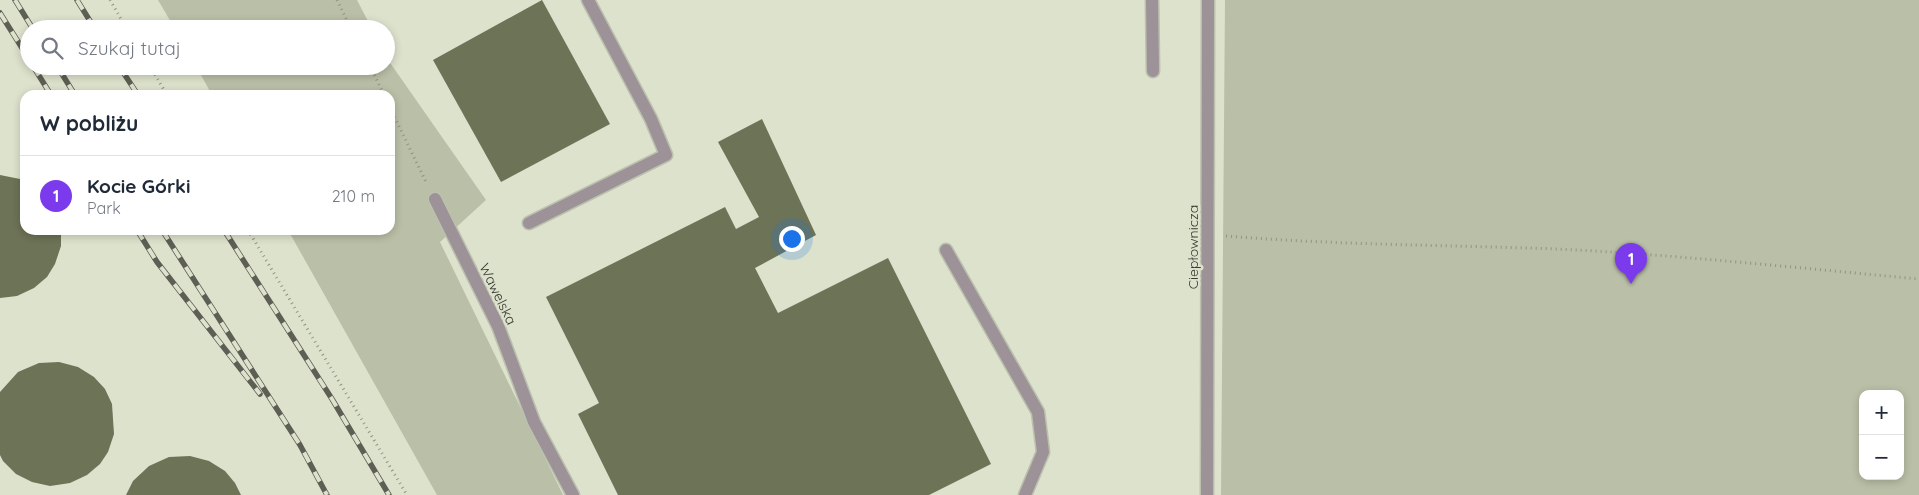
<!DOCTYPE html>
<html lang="pl">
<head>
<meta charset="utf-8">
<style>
  body { margin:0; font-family:Quicksand,sans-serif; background:#f2f2f3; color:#1f2937 }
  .controls { position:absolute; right:15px; bottom:15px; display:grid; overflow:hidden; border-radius:10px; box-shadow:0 2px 8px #0003 }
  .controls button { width:45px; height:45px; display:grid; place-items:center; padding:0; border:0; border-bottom:1px solid #e0e1e3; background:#fff; color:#1f2937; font:25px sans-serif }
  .you { position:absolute; left:791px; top:238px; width:18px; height:18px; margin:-12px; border:4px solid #fff; border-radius:50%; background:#1a73e8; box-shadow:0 0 0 8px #1a73e833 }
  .badge { display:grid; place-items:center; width:32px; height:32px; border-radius:50%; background:#7c3aed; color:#fff; font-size:16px; font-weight:700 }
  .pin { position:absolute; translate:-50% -41px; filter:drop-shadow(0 1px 2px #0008) }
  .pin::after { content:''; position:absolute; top:26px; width:18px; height:15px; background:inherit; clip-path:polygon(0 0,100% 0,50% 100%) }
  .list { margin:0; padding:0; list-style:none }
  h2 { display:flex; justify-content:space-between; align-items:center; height:65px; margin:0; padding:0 20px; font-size:21px }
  h2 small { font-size:16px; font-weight:400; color:#747a83 }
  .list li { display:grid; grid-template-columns:32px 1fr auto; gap:15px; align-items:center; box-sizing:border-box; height:80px; padding:0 20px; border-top:1px solid #e0e1e3 }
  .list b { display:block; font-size:19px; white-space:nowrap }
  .list p { margin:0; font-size:16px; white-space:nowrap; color:#747a83 }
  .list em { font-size:16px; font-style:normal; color:#747a83 }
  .icon { flex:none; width:28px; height:28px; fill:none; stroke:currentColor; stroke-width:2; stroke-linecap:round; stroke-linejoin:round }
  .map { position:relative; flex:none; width:1919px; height:495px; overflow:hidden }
  .search { position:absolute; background:#fff; box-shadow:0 2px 8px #0003; left:20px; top:20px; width:375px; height:55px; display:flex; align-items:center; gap:12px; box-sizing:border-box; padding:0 18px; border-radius:28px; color:#747a83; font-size:19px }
  .panel { position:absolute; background:#fff; box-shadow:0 2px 8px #0003; left:20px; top:90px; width:375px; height:145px; border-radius:15px }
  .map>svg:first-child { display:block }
</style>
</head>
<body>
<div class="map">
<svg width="1919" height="495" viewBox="0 0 1919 495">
  <rect width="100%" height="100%" fill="#dde2cd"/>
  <g fill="#babfa7" fill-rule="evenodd">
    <polygon points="158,0 357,0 372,29 175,29"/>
    <path d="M 1225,0 L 1919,0 L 1919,495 L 1221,495 ZM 1863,394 L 1900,394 L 1900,476 L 1863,476 Z"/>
    <polygon points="386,57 486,200 440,242 563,495 437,495 288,230 390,230 390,95 212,95 196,66 386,66"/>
  </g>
  <g fill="#6c7356">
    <polygon points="542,0 610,124 501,182 433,60"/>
    <polygon points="762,119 816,235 755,268 778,313 888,258 991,464 929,495 618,495 578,414 599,403 546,297 725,207 736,229 759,217 718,142"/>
    <polygon points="0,175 25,180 25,230 61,230 61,246 55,264 47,277 34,288 17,296 0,298"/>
    <polygon points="59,362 78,367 94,377 105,389 112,404 114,434 108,452 100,464 87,475 70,483 50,486 32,482 16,474 3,461 0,455 0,392 18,372 39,363"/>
    <polygon points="190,456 209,461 225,471 235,483 241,495 126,495 133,481 149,466 169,457"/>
  </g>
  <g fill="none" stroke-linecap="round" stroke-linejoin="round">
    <g stroke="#bcc0ae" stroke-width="15">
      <g id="minor">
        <polyline points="1152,0 1153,71"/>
        <polyline points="435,199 498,326 534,422 573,495"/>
        <polyline points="529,223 666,155 651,119 588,0"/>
        <polyline points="946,250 1038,412 1043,452 1025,495"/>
        <polyline points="1207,495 1208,0"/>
      </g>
    </g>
    <g stroke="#919485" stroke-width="3" stroke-dasharray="1 4" stroke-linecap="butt">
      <polyline points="110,0 127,29"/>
      <polyline points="337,0 351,29"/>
      <polyline points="150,66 167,95"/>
      <polyline points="370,66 384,95"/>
      <polyline points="390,108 426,182"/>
      <polyline points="248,230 407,495"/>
      <path d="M 1226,236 C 1336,245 1447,245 1558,249 C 1678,255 1799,268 1919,279"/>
    </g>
    <use href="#minor" stroke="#9c9297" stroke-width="12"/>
    <g stroke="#5d5f54" stroke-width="5.5">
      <g id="rail">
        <polyline points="15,0 33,29"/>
        <polyline points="77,0 95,29"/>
        <polyline points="0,13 29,59"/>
        <polyline points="33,66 51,95"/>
        <polyline points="57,66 75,95"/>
        <polyline points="119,66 138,95"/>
        <polyline points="137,230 157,262 260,394"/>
        <polyline points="162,230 300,445 327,495"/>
        <polyline points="224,230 332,399 389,495"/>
      </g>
    </g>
    <use href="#rail" stroke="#dde2cd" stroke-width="4" stroke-dasharray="11" stroke-linecap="butt"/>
  </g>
  <g text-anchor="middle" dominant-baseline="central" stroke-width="5" stroke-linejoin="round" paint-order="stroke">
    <g font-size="14" fill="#383a32" stroke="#dde2cd">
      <text transform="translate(1193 247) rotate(-90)">Ciepłownicza</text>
      <text transform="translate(498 294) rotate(64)">Wawelska</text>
    </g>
  </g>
</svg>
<div class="controls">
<button>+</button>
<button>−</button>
</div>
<div class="you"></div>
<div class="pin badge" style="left:1631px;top:284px">1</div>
<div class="search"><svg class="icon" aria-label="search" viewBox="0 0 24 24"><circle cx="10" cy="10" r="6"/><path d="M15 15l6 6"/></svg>Szukaj tutaj</div>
<section class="panel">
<h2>W pobliżu<small></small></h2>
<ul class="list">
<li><span class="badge">1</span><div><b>Kocie Górki</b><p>Park</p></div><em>210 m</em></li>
</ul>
</section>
</div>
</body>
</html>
